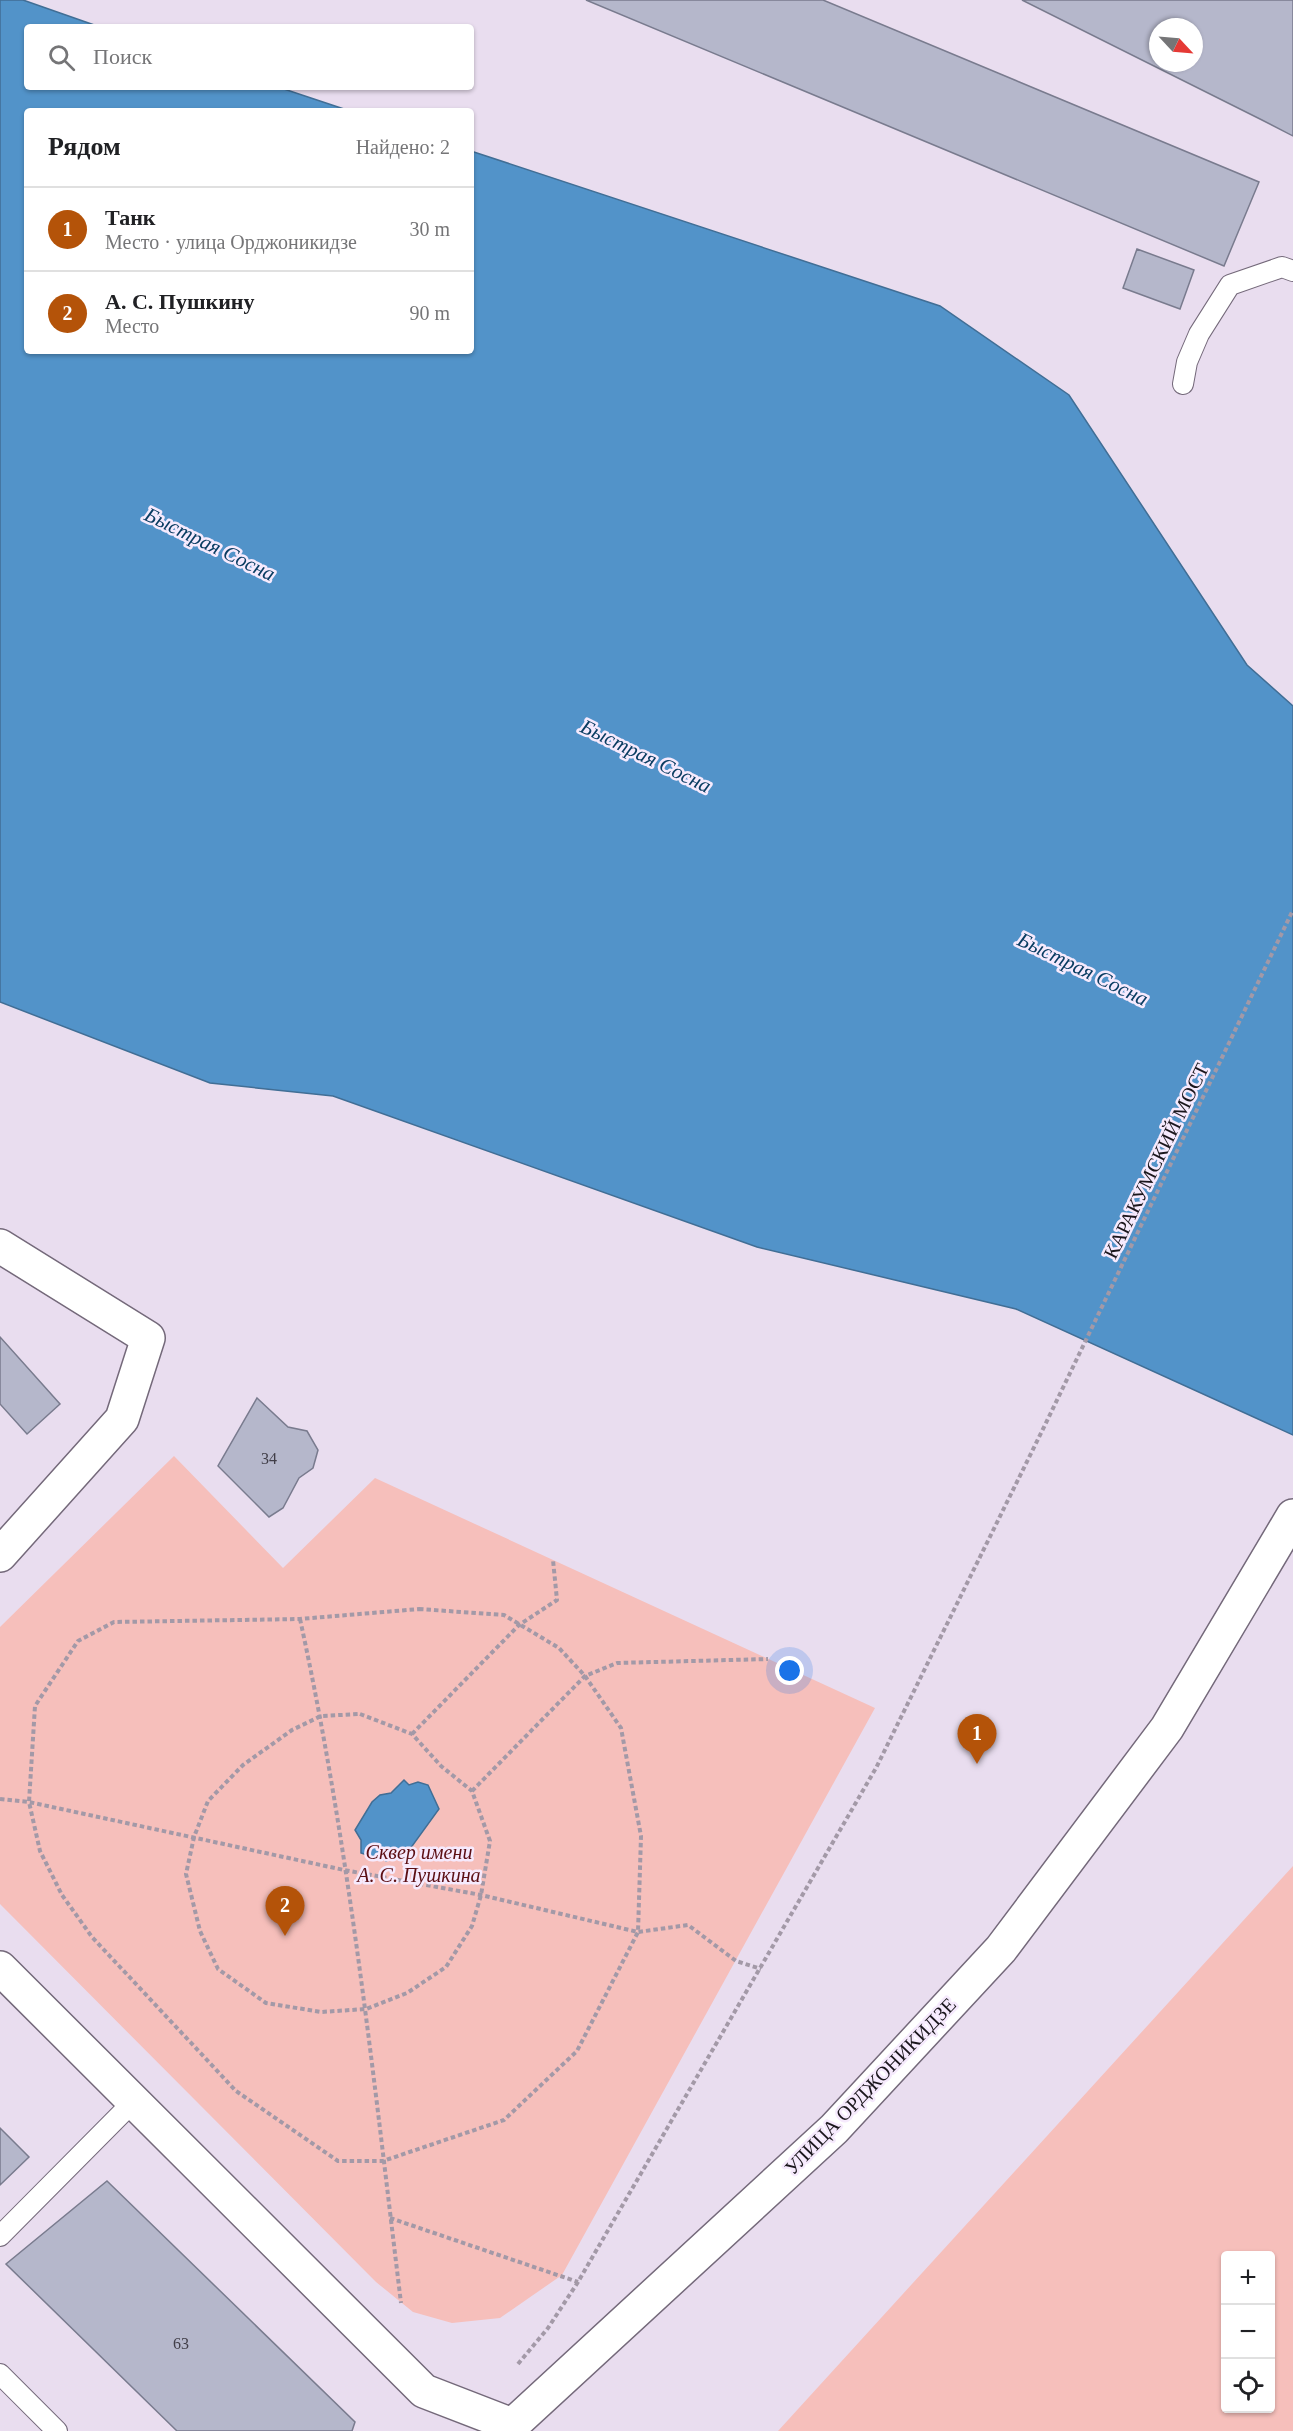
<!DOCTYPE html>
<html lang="ru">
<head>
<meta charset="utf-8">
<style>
  body { margin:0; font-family:Georgia,serif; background:#f2f2f2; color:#202124 }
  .controls { position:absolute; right:18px; bottom:18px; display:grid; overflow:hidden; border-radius:6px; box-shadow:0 2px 4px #0004 }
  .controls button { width:54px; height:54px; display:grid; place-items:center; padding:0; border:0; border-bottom:2px solid #e0e0e0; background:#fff; color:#202124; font:30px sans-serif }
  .compass { position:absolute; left:1149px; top:18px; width:54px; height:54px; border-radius:50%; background:#fff; box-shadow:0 2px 4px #0004; rotate:116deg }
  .you { position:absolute; left:790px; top:1671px; width:21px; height:21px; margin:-15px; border:4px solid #fff; border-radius:50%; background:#1a73e8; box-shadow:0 0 0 9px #1a73e833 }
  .badge { display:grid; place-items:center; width:39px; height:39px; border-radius:50%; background:#b45309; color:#fff; font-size:20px; font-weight:700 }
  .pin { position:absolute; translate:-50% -50px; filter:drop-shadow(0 2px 3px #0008) }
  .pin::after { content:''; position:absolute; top:32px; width:21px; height:18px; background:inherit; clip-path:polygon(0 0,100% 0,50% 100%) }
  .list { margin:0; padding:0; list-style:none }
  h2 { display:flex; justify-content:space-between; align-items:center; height:78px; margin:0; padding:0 24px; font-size:26px }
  h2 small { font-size:20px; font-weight:400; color:#757577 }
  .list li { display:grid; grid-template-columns:39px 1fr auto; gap:18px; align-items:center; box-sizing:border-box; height:84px; padding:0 24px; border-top:2px solid #e0e0e0 }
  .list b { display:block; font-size:22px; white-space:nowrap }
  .list p { margin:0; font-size:20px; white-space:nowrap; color:#757577 }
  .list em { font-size:20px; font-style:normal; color:#757577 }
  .icon { flex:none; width:33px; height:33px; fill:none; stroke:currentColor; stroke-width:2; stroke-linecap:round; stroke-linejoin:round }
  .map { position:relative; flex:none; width:1293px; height:2431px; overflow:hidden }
  .search { position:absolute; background:#fff; box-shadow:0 2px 4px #0004; left:24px; top:24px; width:450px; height:66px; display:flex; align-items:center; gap:15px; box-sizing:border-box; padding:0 21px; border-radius:6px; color:#757577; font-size:22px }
  .panel { position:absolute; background:#fff; box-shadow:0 2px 4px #0004; left:24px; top:108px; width:450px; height:246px; border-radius:6px }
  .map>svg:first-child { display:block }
</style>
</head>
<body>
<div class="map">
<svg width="1293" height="2431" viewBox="0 0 1293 2431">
  <rect width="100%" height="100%" fill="#e9ddef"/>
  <g fill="#f6bfbb" fill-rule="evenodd">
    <polygon points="174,1456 283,1568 375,1478 875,1708 562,2275 500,2318 452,2323 413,2312 376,2282 0,1904 0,1627"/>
    <path d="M 1293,1866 L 1293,2431 L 778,2431 ZM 1226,2256 L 1270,2256 L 1270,2408 L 1226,2408 Z"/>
  </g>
  <g fill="#5293c9" stroke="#416e95" stroke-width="1.5">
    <polygon points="0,0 23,0 100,27 27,27 27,87 278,87 350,111 27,111 27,351 471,351 471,151 940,306 1069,395 1247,665 1293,706 1293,1435 1016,1309 757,1247 333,1096 210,1083 0,1002"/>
    <polygon points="404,1780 409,1785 418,1782 428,1785 439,1809 410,1849 386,1861 379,1855 373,1857 361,1853 361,1840 355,1830 372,1802 380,1795 391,1793"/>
  </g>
  <g fill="#b5b7cb" stroke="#797b8e" stroke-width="1.5" fill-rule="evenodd">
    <polygon points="586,0 823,0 1259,182 1224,266"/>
    <path d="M 1022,0 L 1293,0 L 1293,136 L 1260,119 ZM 1158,27 L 1194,27 L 1194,63 L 1158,63 Z"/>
    <polygon points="1137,249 1194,270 1180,309 1123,288"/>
    <polygon points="0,1337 60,1404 27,1434 0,1404"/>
    <polygon points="257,1398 288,1427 307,1431 318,1450 313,1468 299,1478 283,1508 269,1517 218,1466"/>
    <polygon points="0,2128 29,2157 0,2185"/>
    <polygon points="107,2181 355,2422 352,2431 177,2431 6,2264"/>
  </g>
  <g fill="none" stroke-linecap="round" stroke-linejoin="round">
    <g stroke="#74697a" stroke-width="22">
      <g id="service">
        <polyline points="1183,384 1187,362 1199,334 1230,285 1282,267 1293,271"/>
        <polyline points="0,2236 135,2100"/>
        <polyline points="0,2374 57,2431"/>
      </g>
    </g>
    <g stroke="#74697a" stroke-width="36">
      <g id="minor">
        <polyline points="0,1246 148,1338 122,1419 0,1555"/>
        <polyline points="0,1968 424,2391 512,2425"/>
      </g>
    </g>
    <g stroke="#74697a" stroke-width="36">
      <polyline id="secondary" points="506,2431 834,2129 1001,1949 1167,1728 1293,1516"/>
    </g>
    <g stroke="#a399a7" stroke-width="4" stroke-dasharray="4.5 3" stroke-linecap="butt">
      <polygon points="419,1609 504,1615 559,1648 585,1676 621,1728 641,1836 638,1932 577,2051 504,2120 383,2161 338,2161 236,2091 92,1937 62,1895 40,1851 29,1802 35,1706 78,1641 114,1622 300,1619"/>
      <path d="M 300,1619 C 349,1844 373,2074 401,2303"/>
      <polygon points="360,1714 412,1734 441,1766 472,1791 490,1841 481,1895 472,1926 446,1967 407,1993 366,2009 321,2012 266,2003 218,1969 200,1931 186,1874 194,1837 208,1801 243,1765 292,1730 321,1716"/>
      <polyline points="412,1734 519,1625 557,1600 553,1560"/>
      <polyline points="472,1791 585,1676 617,1663 768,1659"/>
      <polyline points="0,1799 29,1802 344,1870 481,1895 638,1932 688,1925 736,1961 761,1969"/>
      <polyline points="390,2218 578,2282"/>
      <polyline points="518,2364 548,2328 578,2282 876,1768 1045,1425 1293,910"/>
    </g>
    <use href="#service" stroke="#fff" stroke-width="20"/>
    <use href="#minor" stroke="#fff" stroke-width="33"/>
    <use href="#secondary" stroke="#fff" stroke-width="33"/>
  </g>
  <g text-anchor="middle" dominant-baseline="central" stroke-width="5" stroke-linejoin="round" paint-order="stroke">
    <g font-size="16" fill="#413e48">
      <text x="269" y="1458">34</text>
      <text x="181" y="2343">63</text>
    </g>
    <g font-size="20" fill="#1a161c" stroke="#f6eafd">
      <text transform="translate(1156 1161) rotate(-64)">КАРАКУМСКИЙ МОСТ</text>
      <text transform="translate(870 2086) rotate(-46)">УЛИЦА ОРДЖОНИКИДЗЕ</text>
    </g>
    <g font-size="20" font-style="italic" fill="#5c0f14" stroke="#f6eafd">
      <text x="419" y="1852">Сквер имени<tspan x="419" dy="23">А. С. Пушкина</tspan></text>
    </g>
    <g font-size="21" font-style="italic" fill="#0a3d62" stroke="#f6eafd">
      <text transform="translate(210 544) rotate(26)">Быстрая Сосна</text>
      <text transform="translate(646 756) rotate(26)">Быстрая Сосна</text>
      <text transform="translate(1083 969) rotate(26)">Быстрая Сосна</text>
    </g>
  </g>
</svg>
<div class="controls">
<button>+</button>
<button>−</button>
<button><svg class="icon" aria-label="locate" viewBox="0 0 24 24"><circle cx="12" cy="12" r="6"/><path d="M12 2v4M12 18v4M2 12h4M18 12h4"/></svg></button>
</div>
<svg class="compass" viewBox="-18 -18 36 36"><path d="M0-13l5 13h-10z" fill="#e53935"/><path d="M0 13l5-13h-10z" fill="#757577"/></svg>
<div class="you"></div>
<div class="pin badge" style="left:977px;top:1764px">1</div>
<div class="pin badge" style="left:285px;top:1936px">2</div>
<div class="search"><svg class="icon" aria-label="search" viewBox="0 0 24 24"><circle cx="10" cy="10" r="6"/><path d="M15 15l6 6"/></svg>Поиск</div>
<section class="panel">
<h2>Рядом<small>Найдено: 2</small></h2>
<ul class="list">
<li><span class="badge">1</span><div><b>Танк</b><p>Место · улица Орджоникидзе</p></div><em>30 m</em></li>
<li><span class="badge">2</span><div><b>А. С. Пушкину</b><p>Место</p></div><em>90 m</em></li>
</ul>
</section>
</div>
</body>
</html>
